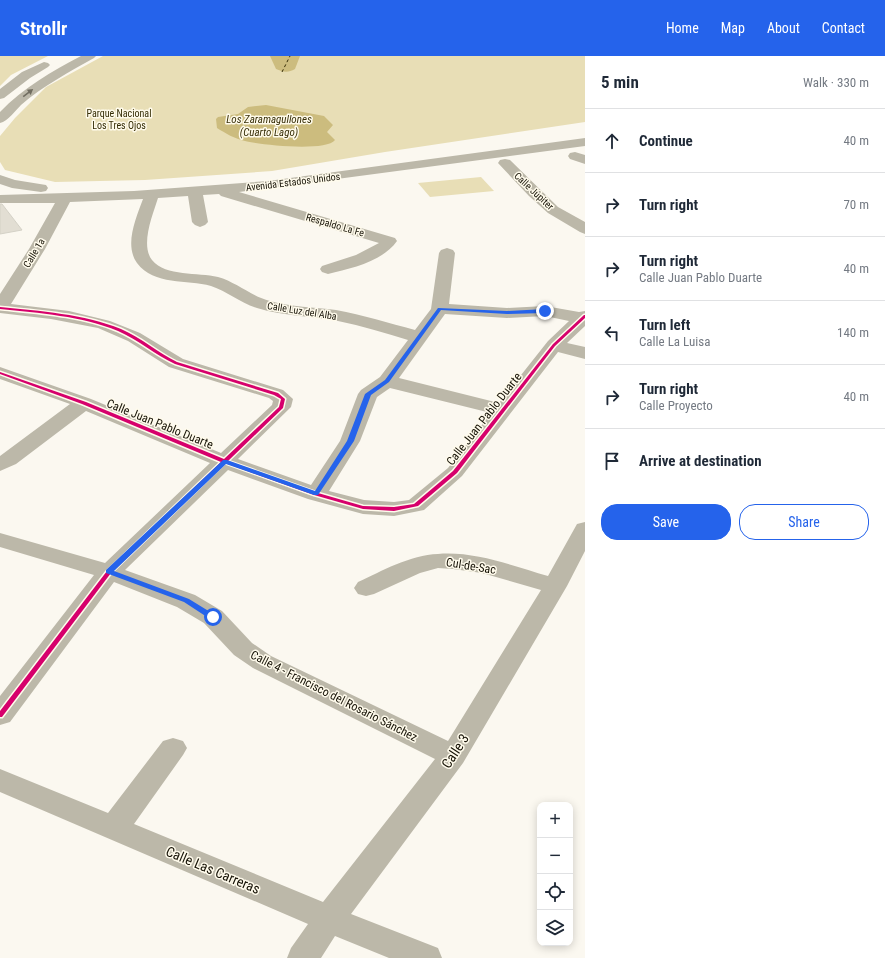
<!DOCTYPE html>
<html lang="en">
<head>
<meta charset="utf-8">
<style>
  body { margin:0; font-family:"Roboto Condensed",sans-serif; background:#f2f2f3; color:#1f2937 }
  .controls { position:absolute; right:12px; bottom:12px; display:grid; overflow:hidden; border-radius:8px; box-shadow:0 2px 10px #0003 }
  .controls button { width:36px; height:36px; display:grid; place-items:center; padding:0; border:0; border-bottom:1px solid #e0e1e3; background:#fff; color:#1f2937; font:20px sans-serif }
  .stop { position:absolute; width:12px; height:12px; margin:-9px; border:3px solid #2563eb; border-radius:50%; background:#fff }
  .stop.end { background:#2563eb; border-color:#fff; box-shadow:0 1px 4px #0008 }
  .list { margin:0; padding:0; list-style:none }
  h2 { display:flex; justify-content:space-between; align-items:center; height:52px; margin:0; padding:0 16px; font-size:17px }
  h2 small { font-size:13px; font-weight:400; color:#747a83 }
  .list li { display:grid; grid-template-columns:26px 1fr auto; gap:12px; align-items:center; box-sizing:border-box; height:64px; padding:0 16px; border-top:1px solid #e0e1e3 }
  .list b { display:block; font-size:15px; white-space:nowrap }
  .list p { margin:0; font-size:13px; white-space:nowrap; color:#747a83 }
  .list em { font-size:13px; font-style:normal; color:#747a83 }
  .actions { display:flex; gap:8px; padding:12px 16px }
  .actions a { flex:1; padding:9px 0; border:1px solid #2563eb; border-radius:16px; text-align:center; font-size:14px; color:#2563eb }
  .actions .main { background:#2563eb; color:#fff }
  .icon { flex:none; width:22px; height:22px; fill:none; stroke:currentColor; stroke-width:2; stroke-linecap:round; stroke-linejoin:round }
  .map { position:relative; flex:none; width:585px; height:902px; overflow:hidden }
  header { display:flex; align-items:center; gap:24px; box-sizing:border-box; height:56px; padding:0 20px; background:#2563eb; color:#fff }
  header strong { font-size:19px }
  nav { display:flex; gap:22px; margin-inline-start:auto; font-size:14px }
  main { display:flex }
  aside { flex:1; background:#fff }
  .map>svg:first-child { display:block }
</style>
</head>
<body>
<header>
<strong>Strollr</strong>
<nav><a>Home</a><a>Map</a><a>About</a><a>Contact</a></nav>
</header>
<main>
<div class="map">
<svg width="585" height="902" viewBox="0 0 585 902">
  <rect width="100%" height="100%" fill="#fbf8f0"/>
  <g fill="#e8deb6">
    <polygon points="0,0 48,0 11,19 0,30"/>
    <polygon points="103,0 585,0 585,66 385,96 272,115 145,124 55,126 5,114 0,106 0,80 15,62 46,31"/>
    <polygon points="481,121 494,135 430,141 418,127"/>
  </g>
  <g fill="#ccbc7e">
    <path d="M 270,0 L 300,0 L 295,13 C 288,17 283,16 276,13 Z"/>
    <path d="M 266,49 L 324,60 L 333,69 L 327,76 L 335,84 C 326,96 260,89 245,85 C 235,83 225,77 217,72 L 216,63 L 218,61 L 238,58 L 248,51 Z"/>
  </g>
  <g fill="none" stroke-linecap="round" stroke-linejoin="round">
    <polyline stroke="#372e07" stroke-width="1" stroke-dasharray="3 2.5" stroke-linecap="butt" points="282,16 290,0"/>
  </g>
  <polygon fill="#e2ded3" stroke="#d4d1c6" points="0,148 2,148 22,174 0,178"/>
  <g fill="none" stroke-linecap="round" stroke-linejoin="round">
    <g fill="#bcb8a9" fill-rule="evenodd">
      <path d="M 81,0 L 96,0 L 94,2 C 69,16 43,30 21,49 C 15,55 8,65 0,67 L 0,56 C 23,32 52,15 81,0 Z"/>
      <polygon points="44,6 48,7 50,9 48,11 30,22 4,42 0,43 0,33 22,16"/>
      <path d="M 585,82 L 585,90 L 239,136 L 395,182 L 397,185 C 382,206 352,212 328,218 L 322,216 L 320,213 L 322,210 L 356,199 L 379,187 L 221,140 L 219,138 L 203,139 L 208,166 L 205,169 L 200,171 L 195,169 L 192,166 L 188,140 L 158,142 C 153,158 140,189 152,204 C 166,221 198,216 218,221 C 236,226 251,240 270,245 C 291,251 314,251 336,254 C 363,259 389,267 415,274 L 431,253 L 439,197 L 441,194 L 447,192 L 453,194 L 455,197 L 449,248 L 507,252 L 545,250 L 579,256 L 585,255 L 585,270 L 567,287 L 585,291 L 585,303 L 558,296 L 462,420 L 424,454 L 394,460 L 363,458 L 308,443 L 228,414 L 125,514 L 195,539 L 222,555 L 252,587 L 271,600 L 448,685 L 541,534 L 482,517 L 453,513 L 438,512 L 420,517 L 374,538 L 366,540 L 358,538 L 354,532 L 358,526 C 382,515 410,499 438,498 C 475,495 513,510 548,520 L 577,468 L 585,466 L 585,495 L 567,530 L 463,707 L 351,858 L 438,892 L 442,902 L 389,902 L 335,880 L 321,902 L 287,902 L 291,892 L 308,868 L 0,736 L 0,713 L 108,757 L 163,685 L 173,682 L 183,685 L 187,692 L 183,699 L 134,768 L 323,846 L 435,703 L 253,612 L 234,599 L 204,567 L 177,551 L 114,526 L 10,666 L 0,669 L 0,640 L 94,519 L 0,491 L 0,477 L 105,507 L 210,407 L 86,355 L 16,408 L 0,415 L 0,400 L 70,348 L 0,323 L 0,311 L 91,343 L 221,397 L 272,349 L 273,345 L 269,342 L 169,311 L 128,285 L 98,272 L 51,263 L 0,257 L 0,238 L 29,193 L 55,147 L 0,147 L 0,139 L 134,135 L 268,125 ZM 143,143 C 136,162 124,189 137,207 C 154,230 187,223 211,230 C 227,235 240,247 257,252 C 283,260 311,260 338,265 C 362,270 385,277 408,284 L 380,321 L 361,334 L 358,338 L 340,385 L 311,429 L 238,403 L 291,351 L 293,343 L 283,334 L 183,303 L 140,277 L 110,265 L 69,255 L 11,248 L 45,193 L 70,146 ZM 445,258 L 507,262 L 545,260 L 569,265 L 548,285 L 499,347 L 399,322 ZM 390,332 L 491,357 L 448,412 L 409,444 L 394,446 L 364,444 L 329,435 L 360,385 L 377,341 Z"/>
      <polygon points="575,96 585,99 585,108 570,103 568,100 570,97"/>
      <polygon points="505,103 510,104 558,151 585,166 585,178 580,176 548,157 529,140 498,107 500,104"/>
      <polygon points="0,119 15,124 46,129 48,132 46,135 41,136 12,132 0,128"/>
    </g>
    <g stroke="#fffbec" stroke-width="3">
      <path id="cycleway" d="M 0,251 C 40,255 84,258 121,273 C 142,282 158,297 177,306 L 278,337 L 285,343 L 283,352 L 228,405 L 318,437 L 363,450 L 394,451 L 414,448 L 453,415 L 553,288 L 584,259 L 585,259 L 585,262 L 555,290 L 457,417 L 418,450 L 394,455 L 363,453 L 314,439 L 225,407 L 111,517 L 2,661 L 0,661 L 0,655 L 107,515 L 221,406 L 82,348 L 0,318 L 0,316 L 86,346 L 224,403 L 279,351 L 281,343 L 274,339 L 175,308 C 155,299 139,284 118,275 C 82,260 39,257 0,253 Z"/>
    </g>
    <use href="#cycleway" fill="#d6006c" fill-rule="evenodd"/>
  </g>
  <defs><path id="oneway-solid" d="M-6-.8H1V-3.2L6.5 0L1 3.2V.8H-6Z"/></defs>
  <use fill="#716d60" href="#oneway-solid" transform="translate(28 37) rotate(-37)"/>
  <polygon fill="#2563eb" points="438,252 507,255 545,253 548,255 545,257 507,258 441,254 389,326 371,339 354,385 318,439 314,439 226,408 114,515 189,543 215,559 215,563 210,563 184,546 106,517 106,514 223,404 227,404 315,435 347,385 365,338 385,324"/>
  <g text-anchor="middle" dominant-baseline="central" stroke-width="3" stroke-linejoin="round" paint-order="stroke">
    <g font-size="10" fill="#352d06" stroke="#fffbec">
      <text x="119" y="57">Parque Nacional<tspan x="119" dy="12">Los Tres Ojos</tspan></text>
    </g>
    <g font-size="10" fill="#161206" stroke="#fffbec">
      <text transform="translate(293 126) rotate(-7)">Avenida Estados Unidos</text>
      <text transform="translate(534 135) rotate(43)">Calle Júpiter</text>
      <text transform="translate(335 169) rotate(16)">Respaldo La Fe</text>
      <text transform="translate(34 197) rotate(-59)">Calle 1a</text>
      <text transform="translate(302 255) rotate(9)">Calle Luz del Alba</text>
    </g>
    <g font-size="11" font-style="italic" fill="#372e07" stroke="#fffbec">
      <text x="269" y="63">Los Zaramagullones<tspan x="269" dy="13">(Cuarto Lago)</tspan></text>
    </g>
    <g font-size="12" fill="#161206" stroke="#fffbec">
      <text transform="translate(484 363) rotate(-52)">Calle Juan Pablo Duarte</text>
      <text transform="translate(160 368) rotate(22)">Calle Juan Pablo Duarte</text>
      <text transform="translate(471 510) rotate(9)">Cul-de-Sac</text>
      <text transform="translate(334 640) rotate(27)">Calle 4 - Francisco del Rosario Sánchez</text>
    </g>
    <g font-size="14" fill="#161206" stroke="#fffbec">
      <text transform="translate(455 695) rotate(-57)">Calle 3</text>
      <text transform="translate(213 814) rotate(23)">Calle Las Carreras</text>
    </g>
  </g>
</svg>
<div class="controls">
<button>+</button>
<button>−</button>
<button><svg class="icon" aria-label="locate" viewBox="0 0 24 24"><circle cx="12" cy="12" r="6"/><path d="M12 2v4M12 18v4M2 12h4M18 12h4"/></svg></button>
<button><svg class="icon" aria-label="layers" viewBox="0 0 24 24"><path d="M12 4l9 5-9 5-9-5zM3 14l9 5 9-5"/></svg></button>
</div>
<div class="stop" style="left:213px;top:561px"></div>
<div class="stop end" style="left:545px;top:255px"></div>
</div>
<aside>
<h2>5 min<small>Walk · 330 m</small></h2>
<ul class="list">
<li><svg class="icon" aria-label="ahead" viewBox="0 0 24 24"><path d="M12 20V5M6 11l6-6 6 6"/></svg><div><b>Continue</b></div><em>40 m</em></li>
<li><svg class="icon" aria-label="right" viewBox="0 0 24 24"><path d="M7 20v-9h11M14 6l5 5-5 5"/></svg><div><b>Turn right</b></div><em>70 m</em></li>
<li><svg class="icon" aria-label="right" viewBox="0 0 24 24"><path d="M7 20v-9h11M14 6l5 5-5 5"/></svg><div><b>Turn right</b><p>Calle Juan Pablo Duarte</p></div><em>40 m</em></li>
<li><svg class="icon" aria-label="left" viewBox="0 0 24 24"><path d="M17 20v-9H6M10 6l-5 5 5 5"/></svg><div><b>Turn left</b><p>Calle La Luisa</p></div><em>140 m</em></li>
<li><svg class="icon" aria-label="right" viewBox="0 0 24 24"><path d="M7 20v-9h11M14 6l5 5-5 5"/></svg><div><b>Turn right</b><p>Calle Proyecto</p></div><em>40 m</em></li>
<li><svg class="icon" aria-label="arrive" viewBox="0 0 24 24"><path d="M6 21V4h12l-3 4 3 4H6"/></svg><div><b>Arrive at destination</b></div></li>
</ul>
<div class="actions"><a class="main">Save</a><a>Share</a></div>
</aside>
</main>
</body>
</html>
